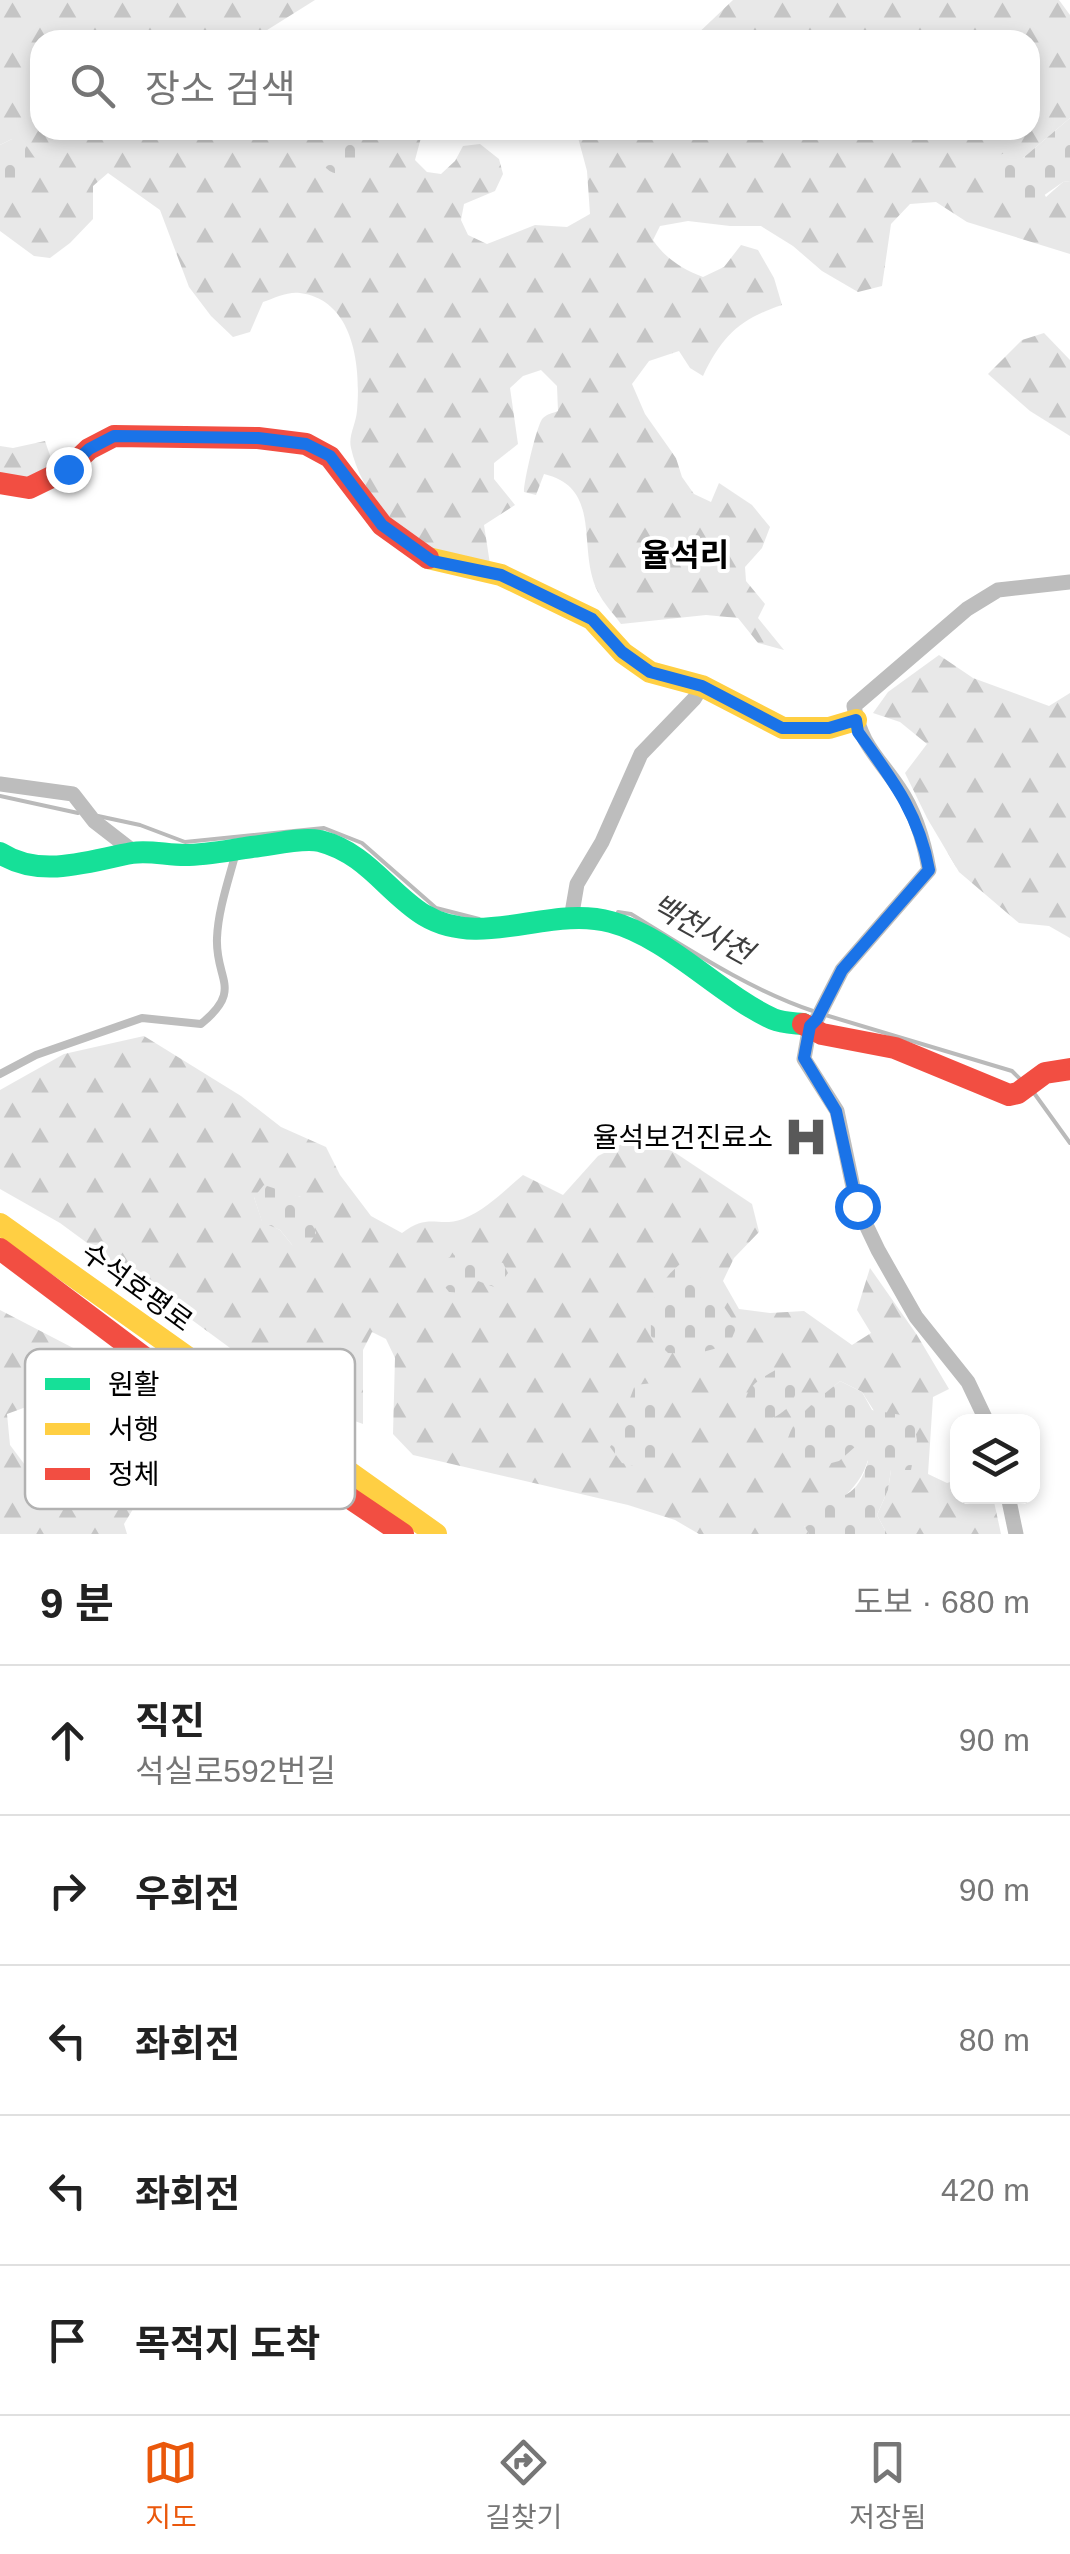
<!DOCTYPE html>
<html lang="ko">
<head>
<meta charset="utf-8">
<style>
  body { margin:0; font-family:Arial,"Noto Sans KR",sans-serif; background:#f2f2f2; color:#222 }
  .controls { position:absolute; right:30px; bottom:30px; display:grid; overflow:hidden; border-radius:20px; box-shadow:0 5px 15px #0003 }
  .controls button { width:90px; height:90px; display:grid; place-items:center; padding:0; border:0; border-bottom:2px solid #e0e0e0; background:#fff; color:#222; font:50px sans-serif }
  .stop { position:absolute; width:30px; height:30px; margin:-22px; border:8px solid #1a73e8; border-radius:50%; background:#fff }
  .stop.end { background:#1a73e8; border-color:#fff; box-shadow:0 2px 10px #0008 }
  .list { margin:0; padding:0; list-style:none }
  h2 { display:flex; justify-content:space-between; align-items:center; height:130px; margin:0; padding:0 40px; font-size:42px }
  h2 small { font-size:32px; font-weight:400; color:#767676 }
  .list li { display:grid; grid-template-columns:65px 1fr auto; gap:30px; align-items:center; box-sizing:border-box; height:150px; padding:0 40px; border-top:2px solid #e0e0e0 }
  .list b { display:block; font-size:38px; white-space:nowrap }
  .list p { margin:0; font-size:32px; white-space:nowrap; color:#767676 }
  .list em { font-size:32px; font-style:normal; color:#767676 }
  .icon { flex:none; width:55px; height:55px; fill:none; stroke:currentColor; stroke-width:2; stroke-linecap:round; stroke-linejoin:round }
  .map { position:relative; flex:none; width:1070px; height:1534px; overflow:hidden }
  .search { position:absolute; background:#fff; box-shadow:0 5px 15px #0003; left:30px; right:30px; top:30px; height:110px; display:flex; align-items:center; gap:25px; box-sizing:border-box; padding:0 35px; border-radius:30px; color:#767676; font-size:38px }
  .sheet { height:880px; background:#fff }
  nav { display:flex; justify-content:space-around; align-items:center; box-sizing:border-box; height:140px; border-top:2px solid #e0e0e0; background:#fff; font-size:28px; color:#767676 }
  nav a { display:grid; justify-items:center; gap:5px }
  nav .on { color:#ea580c }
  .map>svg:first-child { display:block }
</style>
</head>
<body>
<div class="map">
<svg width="1070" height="1534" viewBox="0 0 1070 1534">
  <defs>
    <pattern id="forest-firs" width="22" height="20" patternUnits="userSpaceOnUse" patternTransform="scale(2.5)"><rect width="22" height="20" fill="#e8e8e8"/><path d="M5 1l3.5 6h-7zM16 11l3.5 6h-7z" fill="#c5c5c5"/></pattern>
    <pattern id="cemetery-stones" width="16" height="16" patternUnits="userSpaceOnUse" patternTransform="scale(2.5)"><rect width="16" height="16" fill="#e8e8e8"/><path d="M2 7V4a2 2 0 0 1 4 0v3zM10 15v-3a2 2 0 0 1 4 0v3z" fill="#c5c5c5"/></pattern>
  </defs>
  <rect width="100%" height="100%" fill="#fff"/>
  <g fill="url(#forest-firs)" fill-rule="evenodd">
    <path d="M 0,0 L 315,0 L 251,40 L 40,40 L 40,130 L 368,130 L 390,138 L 405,130 L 423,130 L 415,160 L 427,172 L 441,174 L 455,161 L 463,146 L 480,144 L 499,159 L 503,174 L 495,191 L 464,204 L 461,220 L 468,235 L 487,244 L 535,225 L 567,227 L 590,214 L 587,171 L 576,130 L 1030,130 L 1030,40 L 691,40 L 733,0 L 1059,0 L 1070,15 L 1070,118 L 1023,158 L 1046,197 L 1063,182 L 1070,181 L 1070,254 L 967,222 L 936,202 L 910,204 L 891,224 L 882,286 L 858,292 L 822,271 L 793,246 L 761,226 L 730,226 L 688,221 L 660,226 L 653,240 C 665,258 682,269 703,277 L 724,267 L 741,245 L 758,250 L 774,278 L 782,305 C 740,319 722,336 703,376 L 690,368 L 679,351 L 649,361 L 632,384 L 645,414 L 676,458 L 682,477 L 694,494 L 711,502 L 719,483 L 752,505 L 770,527 L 762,548 L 745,567 L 746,581 L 765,604 L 758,618 L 784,650 L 758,643 L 738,618 L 706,615 L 621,624 C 614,614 603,603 598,592 C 576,550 604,488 544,474 L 536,495 L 524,492 C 523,485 537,423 543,418 C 547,414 553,413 558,411 L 557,386 L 541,370 L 523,376 L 510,388 L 518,444 L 494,463 L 494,479 L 515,505 L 484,525 L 490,564 C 477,562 463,562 452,557 C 404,540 362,498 351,448 C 348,436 356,424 357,411 C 361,366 354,300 300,293 C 289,291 274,298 263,302 L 250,332 L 233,337 L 211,316 L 189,287 L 160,210 L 108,173 L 93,186 L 93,219 L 70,243 L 50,258 L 34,256 L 0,231 L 0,184 L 12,139 L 0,145 Z"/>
    <polygon points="1044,333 1070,360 1070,436 1030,411 988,374 1022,340"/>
    <polygon points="45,441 57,476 0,482 0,446 13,448"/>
    <polygon points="939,655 973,678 1049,706 1070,693 1070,938 1049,926 1019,923 959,872 927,818 905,773 927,744 900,722 873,713 888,692"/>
    <path d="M 144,1036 L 241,1096 L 281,1127 L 326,1147 L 340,1175 L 371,1216 L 402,1233 C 430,1212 437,1228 463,1219 C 486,1210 505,1190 523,1175 L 563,1195 L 598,1156 L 636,1137 L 674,1152 L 752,1204 L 759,1232 L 734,1258 L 723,1281 L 739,1309 L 770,1313 L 804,1311 L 852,1345 L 871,1333 L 857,1310 L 870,1268 L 917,1335 L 949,1389 L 933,1397 L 928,1474 L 947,1483 L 957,1480 L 958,1496 L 993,1497 L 1001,1534 L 887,1534 L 877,1515 L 888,1490 L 891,1470 L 911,1469 L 862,1392 L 840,1381 L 819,1399 L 868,1460 C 859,1492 830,1508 804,1526 L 809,1534 L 699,1534 L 675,1520 L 628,1505 L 413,1455 L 393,1434 L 395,1358 L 386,1339 L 372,1332 L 363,1350 L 363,1424 L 333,1413 L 289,1406 L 241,1356 L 60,1223 L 0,1189 L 0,1090 L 64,1054 ZM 282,1193 L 301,1197 L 293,1246 L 280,1230 L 262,1221 L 254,1197 Z"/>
    <path d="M 0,1310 L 77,1350 L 174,1411 L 193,1462 L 159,1466 L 124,1524 L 127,1534 L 0,1534 ZM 37,1403 C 44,1405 53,1407 60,1410 C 85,1420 125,1468 126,1495 L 105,1505 L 59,1495 L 28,1469 L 10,1445 L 7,1414 Z"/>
  </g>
  <g fill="url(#cemetery-stones)">
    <path d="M 1070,118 L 1070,181 L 1063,182 L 1033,203 C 1011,201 1000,183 989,165 L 997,156 L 1012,150 L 1023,158 Z"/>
    <circle cx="340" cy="155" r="19"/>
    <polygon points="12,139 26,145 37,161 33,178 19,190 0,184 0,145"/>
    <polygon points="264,1185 301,1197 316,1233 310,1243 293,1246 280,1230 262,1222 254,1197"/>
    <polygon points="456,1255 472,1265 488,1258 503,1263 508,1273 497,1288 478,1281 464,1293 449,1292 436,1276 445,1259"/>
    <path d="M 680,1264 L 706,1281 L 737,1326 L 729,1345 L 695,1354 L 668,1353 L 651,1336 C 650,1303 654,1287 680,1264 Z"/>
    <path d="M 779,1368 L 798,1371 C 801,1405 778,1424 745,1422 C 741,1390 752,1383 779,1368 Z"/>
    <path d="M 840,1381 L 862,1392 L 872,1410 L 913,1417 L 917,1440 L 911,1470 L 891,1470 L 888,1490 L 877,1515 L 887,1534 L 809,1534 L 804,1526 L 808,1505 C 841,1499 858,1497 868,1461 L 856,1446 L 839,1461 L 809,1469 L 785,1457 C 786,1419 813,1404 840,1381 Z"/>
    <polygon points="653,1383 664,1406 655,1420 658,1457 639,1467 622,1463 610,1447 621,1430 632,1422 627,1406 635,1385"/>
  </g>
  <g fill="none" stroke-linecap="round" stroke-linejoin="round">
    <g stroke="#bababa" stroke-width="4">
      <polyline points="0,796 78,813"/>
      <polyline points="98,816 140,825 185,842 324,828 362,843 436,908 479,919"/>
      <path d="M 618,912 L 631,914 C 690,950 748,989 813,1011"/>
      <polyline points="822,1014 1012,1071 1021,1080"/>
      <polyline points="1034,1093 1070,1143"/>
    </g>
    <path stroke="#bdbdbd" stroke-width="8" d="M 0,1074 L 36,1055 L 142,1018 L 201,1024 C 244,989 215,980 217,938 C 218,910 229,879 236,852"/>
    <g stroke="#bdbdbd" stroke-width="15">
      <polyline points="0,784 73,794 94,821 134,852"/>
      <polyline points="572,913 577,884 602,842 641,754 694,699 702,686"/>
      <path d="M 987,1422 L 968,1382 L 916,1317 L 878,1250 L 857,1206 L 837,1111 L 804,1059 L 810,1025 L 817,1019 L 842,970 L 929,870 C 924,841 916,813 899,788 C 879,758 860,744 854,706 L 967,609 L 998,590 L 1070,582"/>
      <polyline points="1008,1496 1016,1534"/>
    </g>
    <path stroke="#16e098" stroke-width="22" d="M 0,853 C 41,879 87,861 132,853 C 148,850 167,855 185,855 C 207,855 230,850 252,847 C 272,845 301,837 320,841 C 367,853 388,893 424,915 C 482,950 549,905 611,922 C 668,937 720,995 773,1019 C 782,1023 794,1023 803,1024"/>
    <g stroke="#ffcf43" stroke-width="22">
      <polyline points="428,558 501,575 592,619 623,653 650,672 702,686 783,728 829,728 856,720"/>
      <polyline points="0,1224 436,1534"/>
    </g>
    <g stroke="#f24e42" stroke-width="22">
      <polyline points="0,483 29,488 68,469 89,449 114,436 258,438 306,444 330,457 382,525 428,558"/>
      <polyline points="803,1024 822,1034 895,1048 1009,1095 1018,1093 1045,1073 1070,1069"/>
      <polyline points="0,1249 169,1376 403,1534"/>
    </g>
  </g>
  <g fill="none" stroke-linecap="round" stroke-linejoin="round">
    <path stroke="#1a73e8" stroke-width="12" d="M 68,469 L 89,449 L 114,436 L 258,438 L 306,444 L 330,456 L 382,525 L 432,561 L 501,575 L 592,619 L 622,652 L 650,672 L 702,686 L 782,728 L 829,728 L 856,720 L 858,732 C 891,778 919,813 929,870 L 842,970 L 817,1019 L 810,1026 L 804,1058 L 836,1111 L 857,1206"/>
  </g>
  <defs>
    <g id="hospital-bare" transform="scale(3.45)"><path d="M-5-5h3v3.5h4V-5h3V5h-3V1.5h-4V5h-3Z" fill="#595959" stroke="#fff" stroke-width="2.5" paint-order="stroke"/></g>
  </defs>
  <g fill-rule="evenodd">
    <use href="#hospital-bare" x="806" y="1137"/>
  </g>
  <g text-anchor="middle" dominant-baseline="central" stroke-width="8" stroke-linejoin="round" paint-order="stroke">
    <g font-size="28" fill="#000" stroke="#fff" text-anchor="end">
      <text x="773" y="1137">율석보건진료소</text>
    </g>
    <g font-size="28" fill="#000" stroke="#fff">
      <text transform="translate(137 1287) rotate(36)">수석호평로</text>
    </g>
    <g font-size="30" font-style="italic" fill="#3e3e3e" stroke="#fff">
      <text transform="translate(702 929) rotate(29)">백천사천</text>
    </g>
    <g font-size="32" font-weight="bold" fill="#000" stroke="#fff">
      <text x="685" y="555">율석리</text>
    </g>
  </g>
  <rect x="25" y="1349" width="330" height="160" rx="15" fill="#fff" stroke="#b2b2b2" stroke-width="2.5"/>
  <rect x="45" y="1378" width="45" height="12" fill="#16e098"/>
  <rect x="45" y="1423" width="45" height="12" fill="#ffcf43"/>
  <rect x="45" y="1468" width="45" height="12" fill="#f24e42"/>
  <g font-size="28" fill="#000">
    <text x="108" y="1394">원활</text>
    <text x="108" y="1439">서행</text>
    <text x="108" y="1484">정체</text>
  </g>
</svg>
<div class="controls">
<button><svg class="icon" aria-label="layers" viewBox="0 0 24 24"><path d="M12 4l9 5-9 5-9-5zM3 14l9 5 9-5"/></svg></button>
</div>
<div class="stop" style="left:857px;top:1206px"></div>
<div class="stop end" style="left:68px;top:469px"></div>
<div class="search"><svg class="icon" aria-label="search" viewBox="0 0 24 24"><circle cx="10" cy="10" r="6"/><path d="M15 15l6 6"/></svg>장소 검색</div>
</div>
<section class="sheet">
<h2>9 분<small>도보 · 680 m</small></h2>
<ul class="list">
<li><svg class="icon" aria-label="ahead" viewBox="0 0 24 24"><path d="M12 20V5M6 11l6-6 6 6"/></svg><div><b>직진</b><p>석실로592번길</p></div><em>90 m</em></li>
<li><svg class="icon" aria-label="right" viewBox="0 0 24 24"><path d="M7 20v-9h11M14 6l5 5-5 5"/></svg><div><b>우회전</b></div><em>90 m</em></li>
<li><svg class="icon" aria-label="left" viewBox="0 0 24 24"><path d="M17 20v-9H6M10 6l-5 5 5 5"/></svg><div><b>좌회전</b></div><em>80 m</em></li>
<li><svg class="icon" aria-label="left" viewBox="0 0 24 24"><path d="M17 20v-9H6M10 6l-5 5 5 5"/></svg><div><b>좌회전</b></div><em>420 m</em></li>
<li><svg class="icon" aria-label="arrive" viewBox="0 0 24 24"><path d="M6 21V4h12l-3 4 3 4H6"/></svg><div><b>목적지 도착</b></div></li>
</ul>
</section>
<nav>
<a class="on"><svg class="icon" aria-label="map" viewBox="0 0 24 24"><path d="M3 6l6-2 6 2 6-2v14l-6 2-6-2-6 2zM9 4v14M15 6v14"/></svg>지도</a>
<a><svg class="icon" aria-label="directions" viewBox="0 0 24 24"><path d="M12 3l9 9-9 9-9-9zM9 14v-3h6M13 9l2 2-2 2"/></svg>길찾기</a>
<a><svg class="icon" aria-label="saved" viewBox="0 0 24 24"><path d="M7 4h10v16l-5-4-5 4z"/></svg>저장됨</a>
</nav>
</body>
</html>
